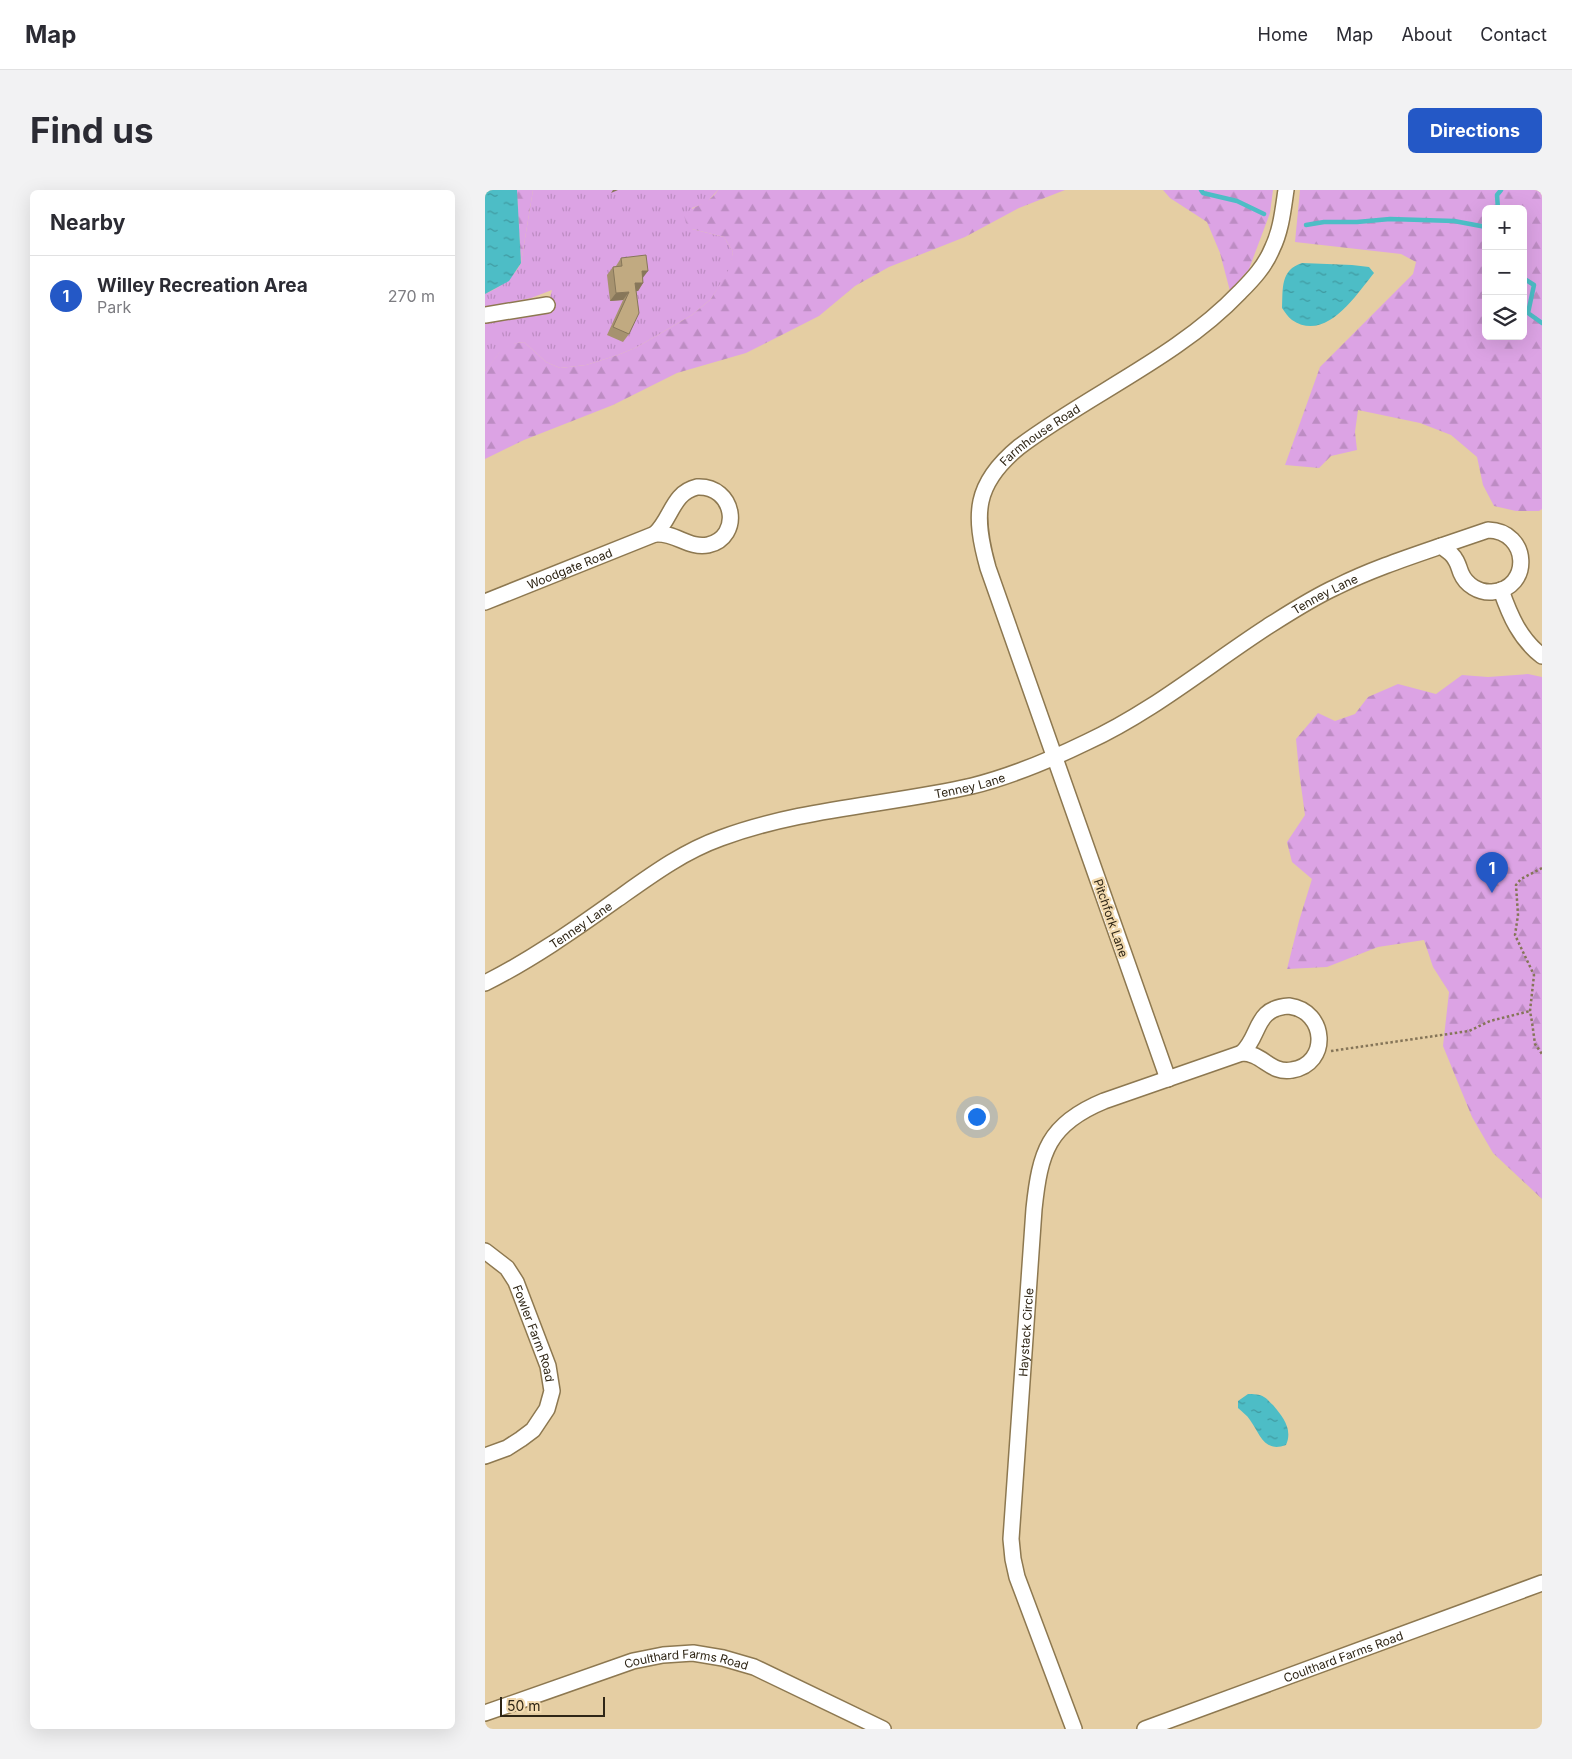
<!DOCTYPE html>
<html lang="en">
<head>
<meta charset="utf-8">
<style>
  body { margin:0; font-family:Inter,sans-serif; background:#f2f2f3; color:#2b2b33 }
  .controls { position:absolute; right:15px; top:15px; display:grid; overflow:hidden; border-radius:8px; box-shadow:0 5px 20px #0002 }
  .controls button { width:45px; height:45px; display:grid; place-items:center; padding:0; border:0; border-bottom:1px solid #e1e1e2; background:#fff; color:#2b2b33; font:25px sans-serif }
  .scale { position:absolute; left:15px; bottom:12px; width:105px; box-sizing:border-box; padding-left:5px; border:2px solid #2f2616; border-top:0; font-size:14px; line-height:18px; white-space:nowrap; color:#2f2616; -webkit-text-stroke:4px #f3dbb0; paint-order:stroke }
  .you { position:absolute; left:491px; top:926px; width:18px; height:18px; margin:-12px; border:4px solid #fff; border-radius:50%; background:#1a73e8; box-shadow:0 0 0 8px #1a73e833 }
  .badge { display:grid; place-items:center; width:32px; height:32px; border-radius:50%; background:#2458c6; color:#fff; font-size:16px; font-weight:700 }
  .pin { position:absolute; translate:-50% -41px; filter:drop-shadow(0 1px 2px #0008) }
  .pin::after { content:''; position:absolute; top:26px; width:18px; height:15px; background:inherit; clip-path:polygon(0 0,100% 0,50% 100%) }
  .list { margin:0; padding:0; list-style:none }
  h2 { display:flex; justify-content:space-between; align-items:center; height:65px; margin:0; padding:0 20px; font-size:21px }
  h2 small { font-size:16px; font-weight:400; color:#7c7c81 }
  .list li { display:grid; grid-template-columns:32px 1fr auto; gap:15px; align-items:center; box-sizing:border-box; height:80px; padding:0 20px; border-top:1px solid #e1e1e2 }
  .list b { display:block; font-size:19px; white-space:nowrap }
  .list p { margin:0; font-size:16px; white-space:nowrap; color:#7c7c81 }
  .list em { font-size:16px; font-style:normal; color:#7c7c81 }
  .icon { flex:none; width:28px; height:28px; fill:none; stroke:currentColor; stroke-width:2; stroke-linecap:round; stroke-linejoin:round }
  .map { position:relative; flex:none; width:1057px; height:1539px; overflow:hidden; border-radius:8px }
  header { display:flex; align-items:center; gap:30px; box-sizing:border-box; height:70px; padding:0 25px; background:#fff; border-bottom:1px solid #e1e1e2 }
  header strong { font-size:24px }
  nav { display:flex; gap:28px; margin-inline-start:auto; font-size:18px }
  .intro { display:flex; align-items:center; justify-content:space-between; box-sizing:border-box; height:120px; padding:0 30px }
  h1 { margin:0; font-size:35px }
  .button { padding:12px 22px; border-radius:8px; background:#2458c6; color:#fff; font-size:18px; font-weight:700 }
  main { display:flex; gap:30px; padding:0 30px }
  aside { flex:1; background:#fff; border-radius:8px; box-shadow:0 5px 20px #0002 }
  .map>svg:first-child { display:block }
</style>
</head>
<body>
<header>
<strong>Map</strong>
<nav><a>Home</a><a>Map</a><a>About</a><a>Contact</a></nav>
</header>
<div class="intro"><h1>Find us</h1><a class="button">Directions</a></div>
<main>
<aside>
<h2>Nearby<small></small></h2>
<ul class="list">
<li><span class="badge">1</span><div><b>Willey Recreation Area</b><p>Park</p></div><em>270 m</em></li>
</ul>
</aside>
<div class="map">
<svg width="1057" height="1539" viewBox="0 0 1057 1539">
  <defs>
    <pattern id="grass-tufts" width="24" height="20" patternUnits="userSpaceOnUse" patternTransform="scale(1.25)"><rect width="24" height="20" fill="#dca3e4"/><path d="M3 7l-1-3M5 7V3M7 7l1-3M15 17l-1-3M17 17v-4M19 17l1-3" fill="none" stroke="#bd8cc3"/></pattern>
    <pattern id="forest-firs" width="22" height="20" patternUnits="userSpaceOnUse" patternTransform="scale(1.25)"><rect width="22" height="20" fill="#dca3e4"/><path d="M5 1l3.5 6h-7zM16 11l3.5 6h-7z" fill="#bd8cc3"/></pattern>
    <pattern id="water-ripples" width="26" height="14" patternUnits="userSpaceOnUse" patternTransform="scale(1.25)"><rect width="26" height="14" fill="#4dbdc6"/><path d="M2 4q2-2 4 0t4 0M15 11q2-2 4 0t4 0" fill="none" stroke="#4099a0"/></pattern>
  </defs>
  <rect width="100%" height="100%" fill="#e5cea3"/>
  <path fill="url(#grass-tufts)" d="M 48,0 L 233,0 L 221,13 L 207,18 L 207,39 L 239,47 L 248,62 L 245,79 L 226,109 L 207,125 L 152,157 L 133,165 L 101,175 L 75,178 L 61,172 L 39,152 C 14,155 15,165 0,181 L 0,133 L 61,122 L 67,100 L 46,108 L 0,118 L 0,104 C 13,99 30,86 36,73 Z"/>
  <g fill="url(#forest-firs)" fill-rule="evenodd">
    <polygon points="32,0 48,0 36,73 32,7"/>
    <path d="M 233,0 L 580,0 L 534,18 L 480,47 L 404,77 L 370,96 L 334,126 L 261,163 L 192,183 L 128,215 L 39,250 L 0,269 L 0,181 L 17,159 L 26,154 L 39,152 L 61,172 L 75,178 L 101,175 L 133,165 L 152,157 L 207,125 L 226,109 L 244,79 L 248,62 L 239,47 L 207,39 L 201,33 L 199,25 C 211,14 223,15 233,0 Z"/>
    <polygon points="678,0 788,0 785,23 764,79 745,101 735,63 722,32 685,8"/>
    <path d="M 815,0 L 1057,0 L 1057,319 L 1054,321 L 1031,321 L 1009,316 L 998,295 L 992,267 L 966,245 L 935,233 L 873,220 L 870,242 L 872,260 L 846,266 L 834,278 L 800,275 L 835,177 L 928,84 L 931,72 L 916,64 L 810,52 ZM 1001,19 L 1038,19 L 1038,146 L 1001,146 Z"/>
    <polygon points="1043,484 1057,487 1057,1009 1008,963 987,927 958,856 964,802 948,777 939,750 893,757 842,777 802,779 814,731 827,689 807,672 802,652 820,625 814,581 811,549 833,523 850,531 870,524 883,507 913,494 951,504 977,485 1003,487"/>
  </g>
  <g fill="url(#water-ripples)">
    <polygon points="0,0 32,0 36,73 24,91 0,104"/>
    <path d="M 817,73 L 867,75 L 884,77 L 889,83 C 871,105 841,153 807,130 C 803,127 800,122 797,118 C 798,99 795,80 817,73 Z"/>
    <path d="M 763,1204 C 768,1204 775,1204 779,1207 C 782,1208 785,1213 788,1215 C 798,1227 808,1239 801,1255 C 779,1263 775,1244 765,1230 C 762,1225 757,1222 753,1218 L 753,1211 Z"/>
  </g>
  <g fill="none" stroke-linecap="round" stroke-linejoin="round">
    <g stroke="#4dbdc6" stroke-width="4.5">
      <polyline points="716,0 718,3 752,11 779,24"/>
      <polyline points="1013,19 1012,5 1016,0"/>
      <polyline points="821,35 839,32 872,32 905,29 969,31 1001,37"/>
      <polyline points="1038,88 1049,95 1043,123 1057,133"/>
    </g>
    <g stroke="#8d7850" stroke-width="18">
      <g id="minor">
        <polyline points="0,125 62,115"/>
        <path d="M 212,297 C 250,295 258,347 223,355 C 204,359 190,342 170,344 C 187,328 187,303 212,297 Z"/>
        <path d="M 1003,340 C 1045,341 1047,399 1007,402 C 994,403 981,395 976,383 C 974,378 973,373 970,369 C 967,363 961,360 956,356 Z"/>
        <path d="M 1016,400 C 1025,426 1035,449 1057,466"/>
        <path id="s1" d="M 0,412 L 170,344"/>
        <path id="s2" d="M 0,793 C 46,770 89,740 131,710 C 165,686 197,662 236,648 C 317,618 404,615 487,596 C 527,586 565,570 602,552 C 667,522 722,476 782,437 C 804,423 827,408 851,397 C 885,380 921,368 956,356"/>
        <path d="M 804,816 C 842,821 845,874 807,880 C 785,884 778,863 757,863 C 776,845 769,818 804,816 Z"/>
        <path id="s3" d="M 683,889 L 503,378 C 488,324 489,294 534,257 C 606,203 693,167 755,102 C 768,89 780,76 787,59 C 796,41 798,20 801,0"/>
        <path id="s4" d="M 0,1061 L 22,1078 L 31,1092 L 63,1176 L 67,1201 L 62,1219 L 48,1240 L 36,1249 L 22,1258 L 0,1266"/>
        <path id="s5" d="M 0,1523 L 148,1471 L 178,1465 L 208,1463 L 238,1468 L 269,1477 L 398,1539"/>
        <path id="s6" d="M 589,1539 L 532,1387 L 528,1369 L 526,1349 L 549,1019 C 555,962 563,934 619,911 L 757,863"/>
        <path id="s7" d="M 660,1539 L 1057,1393"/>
      </g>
    </g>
    <g stroke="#857558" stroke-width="2.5" stroke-dasharray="2.5 2.5" stroke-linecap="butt">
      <polyline points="1057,678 1036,689 1031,695 1033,725 1030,745 1049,785 1045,821 1047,832 1050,854 1057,864"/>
      <polyline points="846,861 984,841 1005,831 1045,821"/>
    </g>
    <use href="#minor" stroke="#fff" stroke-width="15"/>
  </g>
  <polygon fill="#a6926f" points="136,68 158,88 158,93 153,101 151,101 144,144 138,152 122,145 138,110 125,111 122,85 128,77 131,76"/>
  <g fill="#87775a">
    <polygon points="128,0 133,0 126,3"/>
    <polygon points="157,81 163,81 157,89"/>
    <polygon points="150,93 158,93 153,101 144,102"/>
    <polygon points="144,102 138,110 125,111 131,103"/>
  </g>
  <polygon fill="#c1aa81" stroke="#87775a" points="161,65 163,81 157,81 158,93 150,93 154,123 144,144 128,137 144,102 131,103 128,77 137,76 136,68"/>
  <g text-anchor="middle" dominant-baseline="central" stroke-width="4.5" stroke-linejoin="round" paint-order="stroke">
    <g font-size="12" fill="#2f2616" stroke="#f3dbb0">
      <text stroke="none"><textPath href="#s3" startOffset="701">Farmhouse Road</textPath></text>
      <text stroke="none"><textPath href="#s1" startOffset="91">Woodgate Road</textPath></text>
      <text stroke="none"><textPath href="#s2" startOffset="938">Tenney Lane</textPath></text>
      <text stroke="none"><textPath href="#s2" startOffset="532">Tenney Lane</textPath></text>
      <text transform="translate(626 728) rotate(71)">Pitchfork Lane</text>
      <text stroke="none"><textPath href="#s2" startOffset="112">Tenney Lane</textPath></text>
      <text stroke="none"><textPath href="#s6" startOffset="408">Haystack Circle</textPath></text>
      <text stroke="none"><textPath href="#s4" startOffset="99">Fowler Farm Road</textPath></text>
      <text stroke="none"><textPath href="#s7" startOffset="211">Coulthard Farms Road</textPath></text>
      <text stroke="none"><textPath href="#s5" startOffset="211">Coulthard Farms Road</textPath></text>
    </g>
  </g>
</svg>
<div class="controls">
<button>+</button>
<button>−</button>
<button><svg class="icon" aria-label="layers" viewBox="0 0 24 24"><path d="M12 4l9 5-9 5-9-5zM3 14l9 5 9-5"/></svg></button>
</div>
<div class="scale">50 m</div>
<div class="you"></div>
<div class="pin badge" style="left:1007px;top:703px">1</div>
</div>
</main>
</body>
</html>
